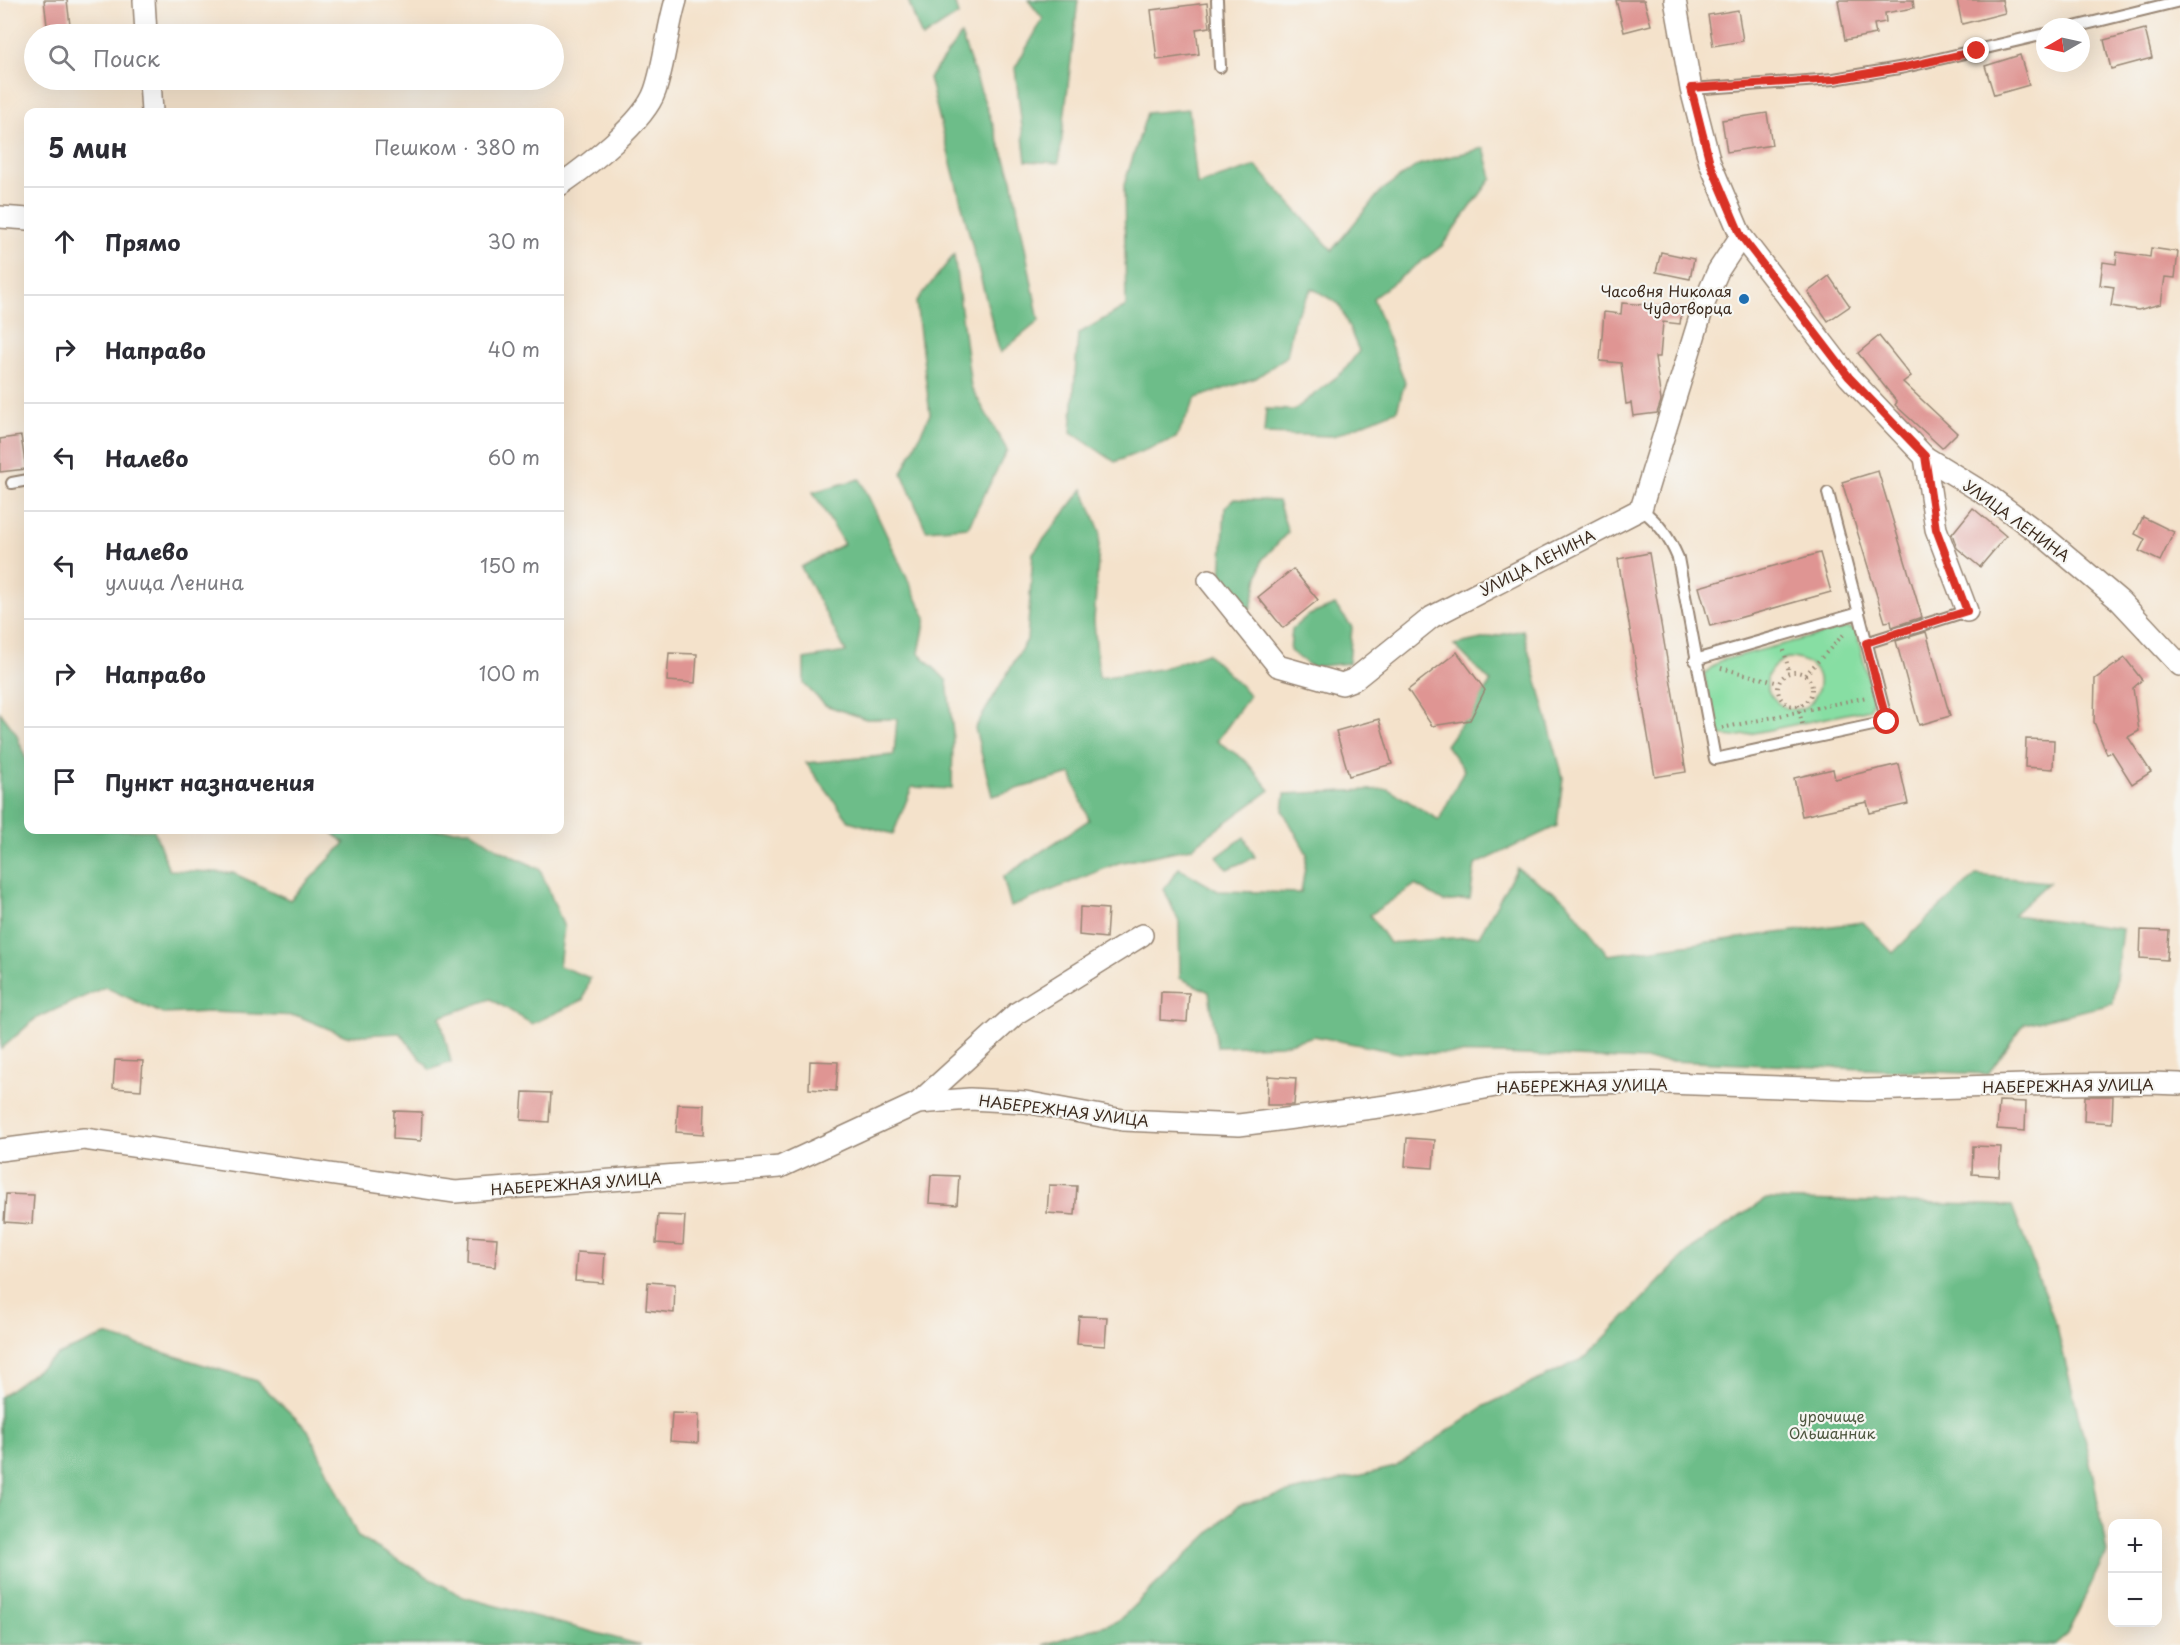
<!DOCTYPE html>
<html lang="ru">
<head>
<meta charset="utf-8">
<style>
  body { margin:0; font-family:"Playpen Sans",sans-serif; background:#f7f7f7; color:#2b2b33 }
  .controls { position:absolute; right:18px; bottom:18px; display:grid; overflow:hidden; border-radius:12px; box-shadow:0 6px 24px #0002 }
  .controls button { width:54px; height:54px; display:grid; place-items:center; padding:0; border:0; border-bottom:2px solid #e1e1e2; background:#fff; color:#2b2b33; font:30px sans-serif }
  .compass { position:absolute; left:2036px; top:18px; width:54px; height:54px; border-radius:50%; background:#fff; box-shadow:0 6px 24px #0002; rotate:261deg }
  .stop { position:absolute; width:18px; height:18px; margin:-14px; border:4px solid #d93025; border-radius:50%; background:#fff }
  .stop.end { background:#d93025; border-color:#fff; box-shadow:0 2px 6px #0008 }
  .list { margin:0; padding:0; list-style:none }
  h2 { display:flex; justify-content:space-between; align-items:center; height:78px; margin:0; padding:0 24px; font-size:26px }
  h2 small { font-size:20px; font-weight:400; color:#7c7c81 }
  .list li { display:grid; grid-template-columns:39px 1fr auto; gap:18px; align-items:center; box-sizing:border-box; height:108px; padding:0 24px; border-top:2px solid #e1e1e2 }
  .list b { display:block; font-size:22px; white-space:nowrap }
  .list p { margin:0; font-size:20px; white-space:nowrap; color:#7c7c81 }
  .list em { font-size:20px; font-style:normal; color:#7c7c81 }
  .icon { flex:none; width:33px; height:33px; fill:none; stroke:currentColor; stroke-width:2; stroke-linecap:round; stroke-linejoin:round }
  .map { position:relative; flex:none; width:2180px; height:1645px; overflow:hidden }
  .search { position:absolute; background:#fff; box-shadow:0 6px 24px #0002; left:24px; top:24px; width:540px; height:66px; display:flex; align-items:center; gap:15px; box-sizing:border-box; padding:0 21px; border-radius:33px; color:#7c7c81; font-size:22px }
  .panel { position:absolute; background:#fff; box-shadow:0 6px 24px #0002; left:24px; top:108px; width:540px; height:726px; border-radius:12px }
  .map>svg:first-child { display:block }
</style>
</head>
<body>
<div class="map">
<svg width="2180" height="1645" viewBox="0 0 2180 1645">
  <rect width="100%" height="100%" fill="#f6f6f2"/>
  <filter id="ink" filterUnits="userSpaceOnUse"><feTurbulence type="fractalNoise" baseFrequency=".0167" numOctaves="2"/><feDisplacementMap in="SourceGraphic" scale="12" xChannelSelector="R" yChannelSelector="G"/><feConvolveMatrix kernelMatrix="1 2 1 2 8 2 1 2 1" color-interpolation-filters="sRGB"/></filter>
  <filter id="wash" filterUnits="userSpaceOnUse"><feTurbulence type="fractalNoise" baseFrequency=".008" numOctaves="4" result="noise"/><feDisplacementMap in="SourceGraphic" scale="24" xChannelSelector="R" yChannelSelector="G"/><feGaussianBlur stdDeviation="1.35" result="paint"/><feColorMatrix in="noise" values="0 0 0 0 0 0 0 0 0 0 0 0 0 0 0 0 0 1.4 0 .05"/><feComposite in="paint" operator="in"/></filter>
  <g filter="url(#wash)">
    <rect width="100%" height="100%" fill="#f4e2cb"/>
    <path fill="#87dea3" stroke="#618460" stroke-width="1.5" fill-rule="evenodd" d="M 1845,628 L 1856,630 L 1873,698 L 1870,709 L 1735,737 L 1716,735 L 1704,674 L 1719,661 ZM 1787,658 C 1806,658 1826,670 1817,692 C 1800,737 1734,683 1787,658 Z"/>
    <g fill="#6dbd89" stroke="#547454" stroke-width="1.5">
      <polygon points="908,0 954,0 958,15 922,38"/>
      <polygon points="1028,0 1078,0 1059,163 1026,161 1015,68 1043,19"/>
      <polygon points="961,35 1012,179 1039,321 1000,353 929,78"/>
      <polygon points="1189,109 1197,185 1256,166 1332,250 1381,191 1418,165 1484,148 1492,178 1442,246 1373,298 1405,382 1397,410 1333,436 1264,434 1266,409 1294,410 1344,371 1359,351 1339,304 1312,288 1294,319 1287,356 1256,378 1196,398 1176,438 1115,462 1071,432 1078,334 1126,306 1124,185 1147,113"/>
      <polygon points="954,255 971,387 1007,450 968,527 926,530 902,473 930,414 916,302"/>
      <polygon points="860,479 926,618 919,653 947,681 953,733 952,789 912,787 893,834 849,821 806,763 894,755 897,719 866,719 825,705 804,684 804,659 846,652 801,567 844,544 813,492"/>
      <polygon points="1083,489 1100,531 1094,621 1099,678 1160,669 1207,653 1250,695 1217,741 1245,760 1270,790 1191,848 1118,863 1011,907 1003,877 1089,820 1071,774 992,796 975,728 1027,640 1033,553"/>
      <polygon points="1234,499 1278,501 1288,532 1262,560 1251,608 1238,610 1221,581 1225,507"/>
      <polygon points="1335,605 1352,627 1349,663 1312,667 1290,651 1292,629 1307,616"/>
      <polygon points="1523,630 1563,777 1557,826 1475,865 1470,899 1444,902 1415,885 1370,915 1389,943 1479,936 1517,868 1566,900 1608,955 1863,922 1893,953 1931,915 1976,875 2049,882 2013,915 2122,929 2113,1004 2024,1024 1988,1074 1501,1054 1400,1053 1314,1036 1281,1045 1217,1047 1209,992 1180,978 1179,922 1164,889 1179,868 1218,891 1301,893 1307,854 1283,811 1285,794 1388,789 1439,820 1464,770 1446,745 1491,682 1454,645"/>
      <polygon points="0,712 16,733 28,765 28,830 154,830 169,870 233,873 290,900 345,843 329,830 470,830 500,850 540,869 564,927 559,966 590,978 583,1000 532,1024 491,999 440,1017 451,1062 430,1070 400,1033 346,1036 298,1016 211,1012 163,1014 105,987 35,1019 1,1049"/>
      <polygon points="1244,837 1255,857 1227,869 1217,857"/>
      <polygon points="1766,1199 2012,1206 2057,1328 2093,1475 2107,1553 2067,1634 2054,1645 1043,1645 1118,1621 1239,1505 1395,1467 1485,1406 1586,1357 1692,1248"/>
      <polygon points="106,1335 257,1381 308,1430 358,1537 463,1597 641,1645 0,1645 0,1397 58,1355"/>
    </g>
    <g id="blocks">
      <g fill="#df9593">
        <polygon points="44,0 67,0 71,34 48,34"/>
        <polygon points="1616,0 1644,0 1651,25 1624,32"/>
        <polygon points="1838,0 1913,0 1914,8 1885,13 1886,22 1874,24 1876,34 1845,40"/>
        <polygon points="1957,0 2002,0 2005,13 1962,24"/>
        <polygon points="1207,3 1210,27 1196,29 1199,54 1157,60 1151,10"/>
        <polygon points="1738,10 1743,41 1713,46 1708,15"/>
        <polygon points="2145,29 2152,58 2111,69 2104,40"/>
        <polygon points="2020,55 2029,85 1994,95 1985,66"/>
        <polygon points="1767,113 1772,145 1727,152 1722,120"/>
        <polygon points="2151,248 2178,252 2175,278 2165,277 2161,304 2138,310 2111,306 2114,287 2100,285 2103,262 2116,264 2117,252 2150,257"/>
        <polygon points="1661,252 1694,259 1690,279 1656,272"/>
        <polygon points="1829,276 1850,306 1828,321 1808,292"/>
        <polygon points="1622,303 1682,308 1680,324 1663,322 1660,357 1655,357 1661,401 1657,413 1633,416 1631,403 1626,404 1621,363 1600,361 1604,312 1621,314"/>
        <polygon points="1879,336 1911,376 1903,382 1957,433 1942,448 1895,405 1897,402 1858,353"/>
        <polygon points="21,436 26,469 0,472 0,439"/>
        <polygon points="1878,471 1922,617 1892,627 1891,621 1885,622 1842,482"/>
        <polygon points="1973,508 2006,536 1980,567 1957,548 1952,534"/>
        <polygon points="2143,517 2174,532 2160,561 2139,551 2145,539 2135,534"/>
        <polygon points="1649,553 1686,772 1655,777 1618,559"/>
        <polygon points="1820,553 1831,592 1710,626 1699,587"/>
        <polygon points="1293,569 1318,600 1283,628 1258,597"/>
        <polygon points="1926,632 1950,716 1919,725 1896,641"/>
        <polygon points="1457,652 1485,690 1470,720 1432,726 1408,690"/>
        <polygon points="669,653 697,654 695,683 667,681"/>
        <polygon points="2125,658 2142,680 2133,688 2139,731 2128,737 2151,772 2132,784 2112,752 2107,754 2094,722 2095,679"/>
        <polygon points="1379,719 1392,764 1349,776 1336,731"/>
        <polygon points="2026,739 2054,740 2053,769 2025,767"/>
        <polygon points="1899,764 1908,804 1870,813 1867,802 1802,816 1794,778 1833,769 1835,779"/>
        <polygon points="1080,907 1108,909 1106,938 1079,935"/>
        <polygon points="2141,930 2169,931 2167,960 2140,958"/>
        <polygon points="1161,992 1189,993 1187,1022 1160,1020"/>
        <polygon points="115,1060 143,1061 141,1090 113,1088"/>
        <polygon points="810,1061 838,1062 836,1091 809,1089"/>
        <polygon points="1268,1076 1296,1078 1294,1105 1267,1105"/>
        <polygon points="523,1092 551,1093 549,1122 521,1120"/>
        <polygon points="2085,1096 2113,1096 2112,1123 2084,1121"/>
        <polygon points="1999,1101 2026,1102 2025,1131 1997,1129"/>
        <polygon points="678,1104 705,1105 704,1134 676,1132"/>
        <polygon points="394,1111 422,1112 421,1141 393,1139"/>
        <polygon points="1407,1138 1435,1140 1433,1168 1405,1166"/>
        <polygon points="1973,1146 2001,1147 1999,1176 1972,1174"/>
        <polygon points="931,1175 959,1176 957,1205 929,1203"/>
        <polygon points="1049,1185 1077,1186 1075,1215 1047,1213"/>
        <polygon points="6,1194 34,1195 32,1224 4,1222"/>
        <polygon points="658,1215 685,1216 683,1245 656,1243"/>
        <polygon points="469,1236 497,1238 495,1267 468,1264"/>
        <polygon points="577,1252 605,1254 603,1283 575,1281"/>
        <polygon points="648,1282 675,1284 674,1313 646,1310"/>
        <polygon points="1079,1316 1107,1317 1105,1346 1077,1344"/>
        <polygon points="672,1413 699,1414 698,1443 670,1441"/>
      </g>
    </g>
  </g>
  <g filter="url(#ink)">
    <use href="#blocks" fill-opacity="0" stroke="#988674" stroke-width="1.5"/>
    <g fill="none" stroke-linecap="round" stroke-linejoin="round">
      <g stroke="#988674" stroke-width="14">
        <g id="lane">
          <polyline points="1217,0 1220,67"/>
          <polyline points="2074,27 2180,1"/>
          <polyline points="1691,89 1834,79 1905,67 2045,34"/>
          <polyline points="12,483 28,480"/>
          <path d="M 1641,509 C 1659,523 1669,537 1678,558 L 1715,759 L 1887,722 L 1828,493"/>
          <polyline points="1866,643 1967,611"/>
          <polyline points="1695,660 1859,613"/>
        </g>
      </g>
      <g stroke="#988674" stroke-width="24">
        <g id="street">
          <polyline points="144,0 146,34"/>
          <polyline points="1675,0 1691,89 1710,163 1741,236 1849,377 1925,457 1990,497 2048,540 2120,601 2180,665"/>
          <polyline points="150,80 152,112"/>
          <path d="M 560,185 C 587,166 644,123 655,91 C 665,62 667,30 676,0"/>
          <polyline points="0,217 28,219"/>
          <polyline points="1925,457 1936,529 1967,611"/>
          <polyline points="1209,580 1278,666 1342,684 1355,679 1432,617 1641,509 1705,301 1718,271 1741,236"/>
          <polyline points="918,1103 1017,1013 1142,935"/>
          <polyline points="0,1150 84,1139 455,1192 780,1167 918,1103 970,1099 1025,1102 1123,1120 1239,1125 1387,1106 1501,1085 1637,1082 1867,1090 2058,1084 2149,1083 2180,1084"/>
        </g>
      </g>
      <g stroke="#988674" stroke-width="4" stroke-dasharray="1.5 4.5" stroke-linecap="butt">
        <polyline points="1784,650 1789,672"/>
        <polyline points="1721,668 1779,683"/>
        <circle cx="1795" cy="689" r="17"/>
        <polyline points="1805,675 1846,632"/>
        <polyline points="1798,705 1803,728"/>
        <polyline points="1722,728 1867,697"/>
      </g>
      <use href="#lane" stroke="#fff" stroke-width="10"/>
      <use href="#street" stroke="#fff" stroke-width="21"/>
    </g>
  </g>
  <g fill="none" stroke-linecap="round" stroke-linejoin="round" filter="url(#ink)">
    <polyline stroke="#d93025" stroke-width="8" points="1887,722 1866,643 1967,611 1936,529 1925,456 1849,377 1741,236 1710,163 1691,88 1834,79 1905,67 1977,51"/>
  </g>
  <circle fill="#1f6fb2" stroke="#f6f6f2" stroke-width="2" cx="1744" cy="299" r="6"/>
  <g text-anchor="middle" dominant-baseline="central" stroke-width="4.5" stroke-linejoin="round" paint-order="stroke">
    <g font-size="15" fill="#3b2a1e" stroke="#f6f6f2" text-anchor="end">
      <text x="1732" y="290">Часовня Николая<tspan x="1732" dy="17">Чудотворца</tspan></text>
    </g>
    <g font-size="15" fill="#3b2a1e" stroke="#f6f6f2">
      <text transform="translate(2017 520) rotate(36)">УЛИЦА ЛЕНИНА</text>
      <text transform="translate(1537 562) rotate(-27)">УЛИЦА ЛЕНИНА</text>
      <text transform="translate(1582 1085) rotate(-1)">НАБЕРЕЖНАЯ УЛИЦА</text>
      <text transform="translate(2068 1085) rotate(-1)">НАБЕРЕЖНАЯ УЛИЦА</text>
      <text transform="translate(1064 1110) rotate(7)">НАБЕРЕЖНАЯ УЛИЦА</text>
      <text transform="translate(576 1183) rotate(-4)">НАБЕРЕЖНАЯ УЛИЦА</text>
    </g>
    <g font-size="15" fill="#4e573f" stroke="#f6f6f2">
      <text x="1832" y="1415">урочище<tspan x="1832" dy="17">Ольшанник</tspan></text>
    </g>
  </g>
</svg>
<div class="controls">
<button>+</button>
<button>−</button>
</div>
<svg class="compass" viewBox="-18 -18 36 36"><path d="M0-13l5 13h-10z" fill="#e53935"/><path d="M0 13l5-13h-10z" fill="#7c7c81"/></svg>
<div class="stop" style="left:1887px;top:722px"></div>
<div class="stop end" style="left:1977px;top:51px"></div>
<div class="search"><svg class="icon" aria-label="search" viewBox="0 0 24 24"><circle cx="10" cy="10" r="6"/><path d="M15 15l6 6"/></svg>Поиск</div>
<section class="panel">
<h2>5 мин<small>Пешком · 380 m</small></h2>
<ul class="list">
<li><svg class="icon" aria-label="ahead" viewBox="0 0 24 24"><path d="M12 20V5M6 11l6-6 6 6"/></svg><div><b>Прямо</b></div><em>30 m</em></li>
<li><svg class="icon" aria-label="right" viewBox="0 0 24 24"><path d="M7 20v-9h11M14 6l5 5-5 5"/></svg><div><b>Направо</b></div><em>40 m</em></li>
<li><svg class="icon" aria-label="left" viewBox="0 0 24 24"><path d="M17 20v-9H6M10 6l-5 5 5 5"/></svg><div><b>Налево</b></div><em>60 m</em></li>
<li><svg class="icon" aria-label="left" viewBox="0 0 24 24"><path d="M17 20v-9H6M10 6l-5 5 5 5"/></svg><div><b>Налево</b><p>улица Ленина</p></div><em>150 m</em></li>
<li><svg class="icon" aria-label="right" viewBox="0 0 24 24"><path d="M7 20v-9h11M14 6l5 5-5 5"/></svg><div><b>Направо</b></div><em>100 m</em></li>
<li><svg class="icon" aria-label="arrive" viewBox="0 0 24 24"><path d="M6 21V4h12l-3 4 3 4H6"/></svg><div><b>Пункт назначения</b></div></li>
</ul>
</section>
</div>
</body>
</html>
